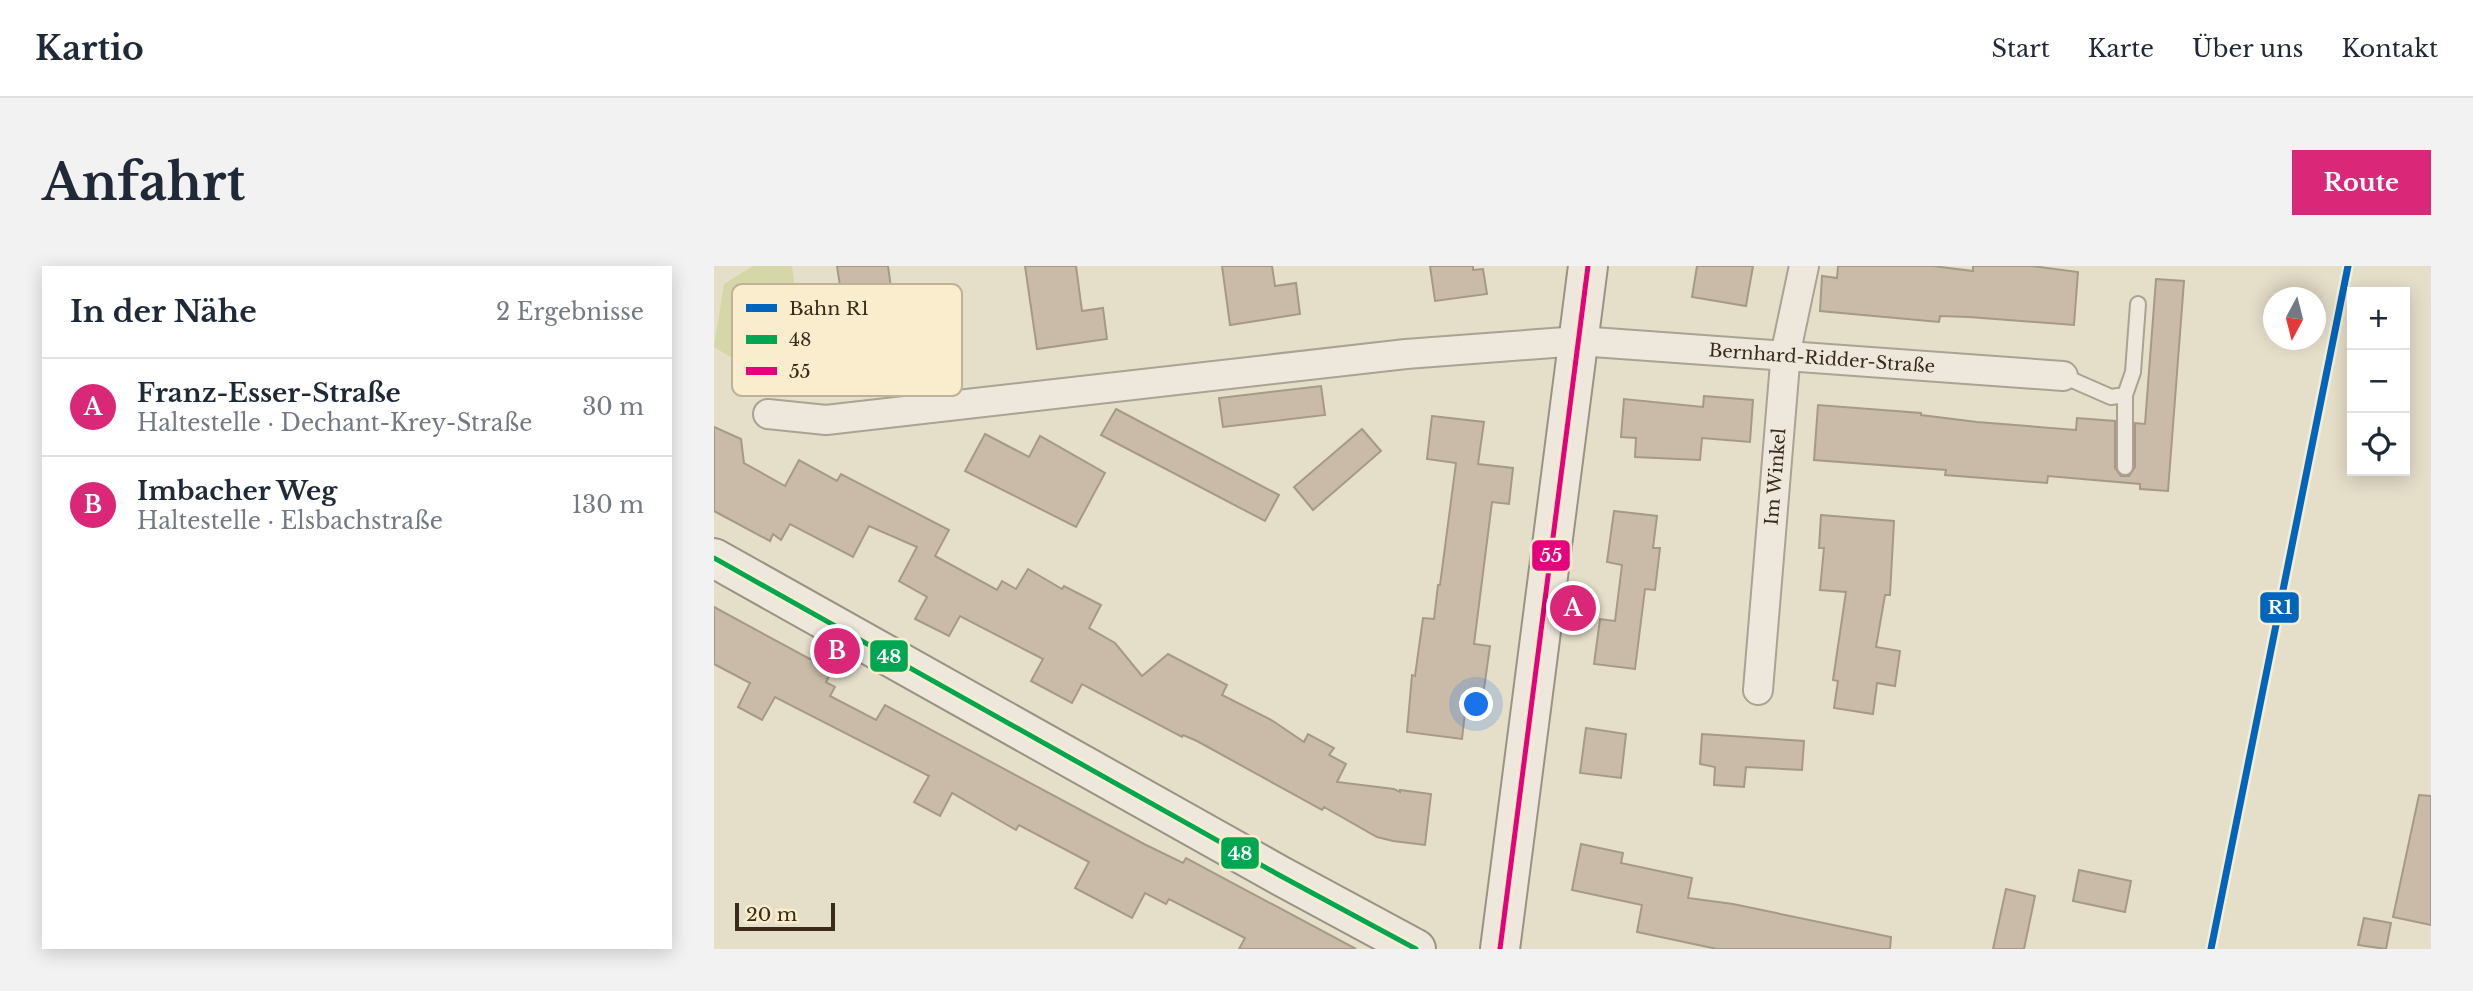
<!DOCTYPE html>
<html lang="de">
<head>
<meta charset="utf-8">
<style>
  body { margin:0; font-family:"Libre Baskerville",serif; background:#f2f2f3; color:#1f2937 }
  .controls { position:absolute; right:21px; top:21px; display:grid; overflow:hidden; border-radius:0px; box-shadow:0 4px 18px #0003 }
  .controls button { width:63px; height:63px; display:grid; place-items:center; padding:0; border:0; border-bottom:2px solid #e0e1e3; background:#fff; color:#1f2937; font:35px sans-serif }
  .compass { position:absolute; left:1549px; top:21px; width:63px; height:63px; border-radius:50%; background:#fff; box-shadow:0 4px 18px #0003; rotate:187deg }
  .scale { position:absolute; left:21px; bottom:18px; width:100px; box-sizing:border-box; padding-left:7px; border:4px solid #392a1a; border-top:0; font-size:19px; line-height:24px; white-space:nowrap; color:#392a1a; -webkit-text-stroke:5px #f9edcd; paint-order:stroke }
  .you { position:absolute; left:763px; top:439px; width:24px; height:24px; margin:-18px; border:5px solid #fff; border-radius:50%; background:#1a73e8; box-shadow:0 0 0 10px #1a73e833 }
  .badge { display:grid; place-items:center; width:46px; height:46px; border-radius:50%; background:#db2777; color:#fff; font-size:23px; font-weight:700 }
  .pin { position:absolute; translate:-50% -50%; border:4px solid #fff; box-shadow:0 2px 7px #0006 }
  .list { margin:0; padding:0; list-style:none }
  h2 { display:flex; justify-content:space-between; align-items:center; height:91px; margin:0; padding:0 28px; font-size:30px }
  h2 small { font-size:23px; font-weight:400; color:#747a83 }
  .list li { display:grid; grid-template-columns:46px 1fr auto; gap:21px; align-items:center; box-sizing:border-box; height:98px; padding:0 28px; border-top:2px solid #e0e1e3 }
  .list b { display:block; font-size:26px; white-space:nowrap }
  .list p { margin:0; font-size:23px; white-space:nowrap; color:#747a83 }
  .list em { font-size:23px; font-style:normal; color:#747a83 }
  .icon { flex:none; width:38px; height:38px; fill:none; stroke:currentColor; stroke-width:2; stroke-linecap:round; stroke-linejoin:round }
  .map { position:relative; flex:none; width:1717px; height:683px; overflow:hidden; border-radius:0px }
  header { display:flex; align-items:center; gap:42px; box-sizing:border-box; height:98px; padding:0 35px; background:#fff; border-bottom:2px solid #e0e1e3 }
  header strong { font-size:33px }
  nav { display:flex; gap:38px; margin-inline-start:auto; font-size:24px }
  .intro { display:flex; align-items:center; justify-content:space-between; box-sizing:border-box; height:168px; padding:0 42px }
  h1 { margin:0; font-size:49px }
  .button { padding:18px 32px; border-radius:0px; background:#db2777; color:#fff; font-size:24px; font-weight:700 }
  main { display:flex; gap:42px; padding:0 42px }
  aside { flex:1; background:#fff; border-radius:0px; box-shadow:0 4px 18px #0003 }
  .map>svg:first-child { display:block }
</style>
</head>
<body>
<header>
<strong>Kartio</strong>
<nav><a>Start</a><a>Karte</a><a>Über uns</a><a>Kontakt</a></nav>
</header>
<div class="intro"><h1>Anfahrt</h1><a class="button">Route</a></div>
<main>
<aside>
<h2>In der Nähe<small>2 Ergebnisse</small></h2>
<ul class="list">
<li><span class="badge">A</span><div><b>Franz-Esser-Straße</b><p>Haltestelle · Dechant-Krey-Straße</p></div><em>30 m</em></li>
<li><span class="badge">B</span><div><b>Imbacher Weg</b><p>Haltestelle · Elsbachstraße</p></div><em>130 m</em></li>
</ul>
</aside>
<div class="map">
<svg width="1717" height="683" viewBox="0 0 1717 683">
  <rect width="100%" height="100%" fill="#e5dec9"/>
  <polygon fill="#d5d7a9" points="39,0 78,0 90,91 26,97 0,81 10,18"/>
  <g fill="#cabba9" stroke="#a69988" stroke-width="2">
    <polygon points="123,0 174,0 179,36 199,34 203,64 190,66 185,88 189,121 142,127"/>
    <polygon points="311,0 362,0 368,45 389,42 393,73 323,83"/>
    <polygon points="508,0 558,0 561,20 582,17 586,48 516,59"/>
    <polygon points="716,0 759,0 759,4 769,3 773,28 721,35"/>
    <polygon points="983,0 1039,0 1032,40 978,31"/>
    <polygon points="1124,0 1219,0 1259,5 1259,0 1318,0 1364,6 1360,59 1255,51 1226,50 1225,56 1106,45 1108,10 1123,12"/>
    <polygon points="1442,13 1470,15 1454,225 1426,223 1426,218 1334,210 1333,217 1231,209 1232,204 1100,194 1104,139 1207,147 1207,149 1263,156 1362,164 1363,152 1401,155 1401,202 1407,210 1415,210 1421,201 1421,157 1431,158"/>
    <polygon points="607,120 611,149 509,161 505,132"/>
    <polygon points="990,130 1039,134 1036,176 988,172 986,194 921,191 922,172 907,171 910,133 989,141"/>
    <polygon points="402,143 565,229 551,255 387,169"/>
    <polygon points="718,150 770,156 764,198 799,202 795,238 778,236 760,378 776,380 769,430 753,428 748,473 693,466 698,409 701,410 709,352 720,353 724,319 726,319 742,197 713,193"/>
    <polygon points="0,161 27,173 30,197 71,220 85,194 123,215 127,208 235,264 221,290 283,324 288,315 302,323 314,303 348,323 350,320 387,339 375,362 401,377 428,410 454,388 513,419 508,429 559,455 590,476 594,468 620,482 615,489 632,498 623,516 680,523 686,526 686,524 717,528 711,579 679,575 663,571 610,541 608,544 483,475 469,469 468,471 368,418 358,437 317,415 329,393 246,350 235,370 201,353 213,331 185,315 203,281 155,260 139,291 76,258 67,274 59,268 56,275 0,245"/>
    <polygon points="648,163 667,185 599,244 580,221"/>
    <polygon points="271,168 315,191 326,170 391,207 362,261 251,205"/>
    <polygon points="900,245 943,250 939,282 946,282 941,324 931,323 921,403 880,398 886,353 901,355 908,299 893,296"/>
    <polygon points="1107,249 1180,255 1176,329 1171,329 1162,381 1186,385 1181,420 1163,417 1159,448 1120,442 1124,415 1119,414 1132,326 1106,324 1110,282 1105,282"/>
    <polygon points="0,341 118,405 112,416 121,421 116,430 162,454 171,439 430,578 469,597 472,592 642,683 525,683 531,672 455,633 452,638 431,627 418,652 361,622 375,596 305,559 302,564 238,527 226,550 200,536 215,510 61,431 48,454 24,441 36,417 0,398"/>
    <polygon points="872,462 912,468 907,512 866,507"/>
    <polygon points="988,468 1090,475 1088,504 1032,501 1030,521 1000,519 1001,501 986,498"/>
    <polygon points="1705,529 1717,530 1717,659 1679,651"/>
    <polygon points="867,578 909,587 907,597 978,612 974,632 1019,638 1177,671 1176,683 1003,683 923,666 928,639 858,624"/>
    <polygon points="1365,604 1417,615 1411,646 1359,635"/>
    <polygon points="1292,623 1321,630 1310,683 1279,683"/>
    <polygon points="1650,652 1677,657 1672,683 1644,679"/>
  </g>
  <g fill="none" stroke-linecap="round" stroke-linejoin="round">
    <g stroke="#aaa293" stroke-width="18">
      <g id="lane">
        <polyline points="1349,110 1397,131 1411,129 1419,106 1424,38"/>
        <polyline points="1411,129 1411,201"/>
      </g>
    </g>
    <g stroke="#aaa293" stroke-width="32">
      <g id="street">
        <path id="s1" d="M 54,148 L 112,154 L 692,88 L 865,75 L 1349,110"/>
        <path id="s2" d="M 1044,424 L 1072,85 L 1090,0"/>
      </g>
    </g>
    <g stroke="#9a9283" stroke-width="42">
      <g id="secondary">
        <polyline points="0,292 565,609 702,683"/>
        <polyline points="786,683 874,0"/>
      </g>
    </g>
    <use href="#lane" stroke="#ede8db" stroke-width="14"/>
    <use href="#street" stroke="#ede8db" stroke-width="28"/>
    <use href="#secondary" stroke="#ede8db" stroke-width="38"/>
    <g stroke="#f9edcd" stroke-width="10">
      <polyline id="bus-1" points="0,292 565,609 702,683"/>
    </g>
    <g stroke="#f9edcd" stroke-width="10">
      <polyline id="bus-2" points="786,683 874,0"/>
    </g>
    <use href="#bus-1" stroke="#00a651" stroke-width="5"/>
    <use href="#bus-2" stroke="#e5007d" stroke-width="5"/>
    <g stroke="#f9edcd" stroke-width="12">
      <polyline id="rail-1" points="1497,683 1634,0"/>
    </g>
    <use href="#rail-1" stroke="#0065bd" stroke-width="7"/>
  </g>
  <g text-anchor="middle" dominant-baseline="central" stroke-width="5" stroke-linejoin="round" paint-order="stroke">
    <g font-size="18" fill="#392a1a" stroke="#f9edcd">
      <text stroke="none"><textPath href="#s1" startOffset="1059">Bernhard-Ridder-Straße</textPath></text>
      <text stroke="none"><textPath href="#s2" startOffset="214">Im Winkel</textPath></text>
    </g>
  </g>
  <rect x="18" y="18" width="230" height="112" rx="10" fill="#f9edcd" stroke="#bfb297" stroke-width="2"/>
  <rect x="32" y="38" width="31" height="8" fill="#0065bd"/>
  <rect x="32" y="69" width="31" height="9" fill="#00a651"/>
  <rect x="32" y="101" width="31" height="8" fill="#e5007d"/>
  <g font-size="19" fill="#392a1a">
    <text x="75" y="49">Bahn R1</text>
    <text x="75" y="80">48</text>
    <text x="75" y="112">55</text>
  </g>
  <g stroke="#f9edcd" stroke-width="2.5">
    <rect x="817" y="273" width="40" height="33" rx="7" fill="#e5007d"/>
    <rect x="1545" y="325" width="41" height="33" rx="7" fill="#0065bd"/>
    <rect x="155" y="373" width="40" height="34" rx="7" fill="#00a651"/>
    <rect x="506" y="570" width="40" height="34" rx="7" fill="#00a651"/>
  </g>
  <g font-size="19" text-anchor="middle" font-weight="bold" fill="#fff">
    <text x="837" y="296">55</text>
    <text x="1566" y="348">R1</text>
    <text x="175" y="397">48</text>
    <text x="526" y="594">48</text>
  </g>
</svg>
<div class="controls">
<button>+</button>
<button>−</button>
<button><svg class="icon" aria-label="locate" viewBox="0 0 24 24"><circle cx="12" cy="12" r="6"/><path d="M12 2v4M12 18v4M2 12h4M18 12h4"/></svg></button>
</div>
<svg class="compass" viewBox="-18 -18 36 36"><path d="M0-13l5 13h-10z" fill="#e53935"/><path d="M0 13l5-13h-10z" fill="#747a83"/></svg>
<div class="scale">20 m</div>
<div class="you"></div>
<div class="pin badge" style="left:859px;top:342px">A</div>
<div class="pin badge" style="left:123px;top:385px">B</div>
</div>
</main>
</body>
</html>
